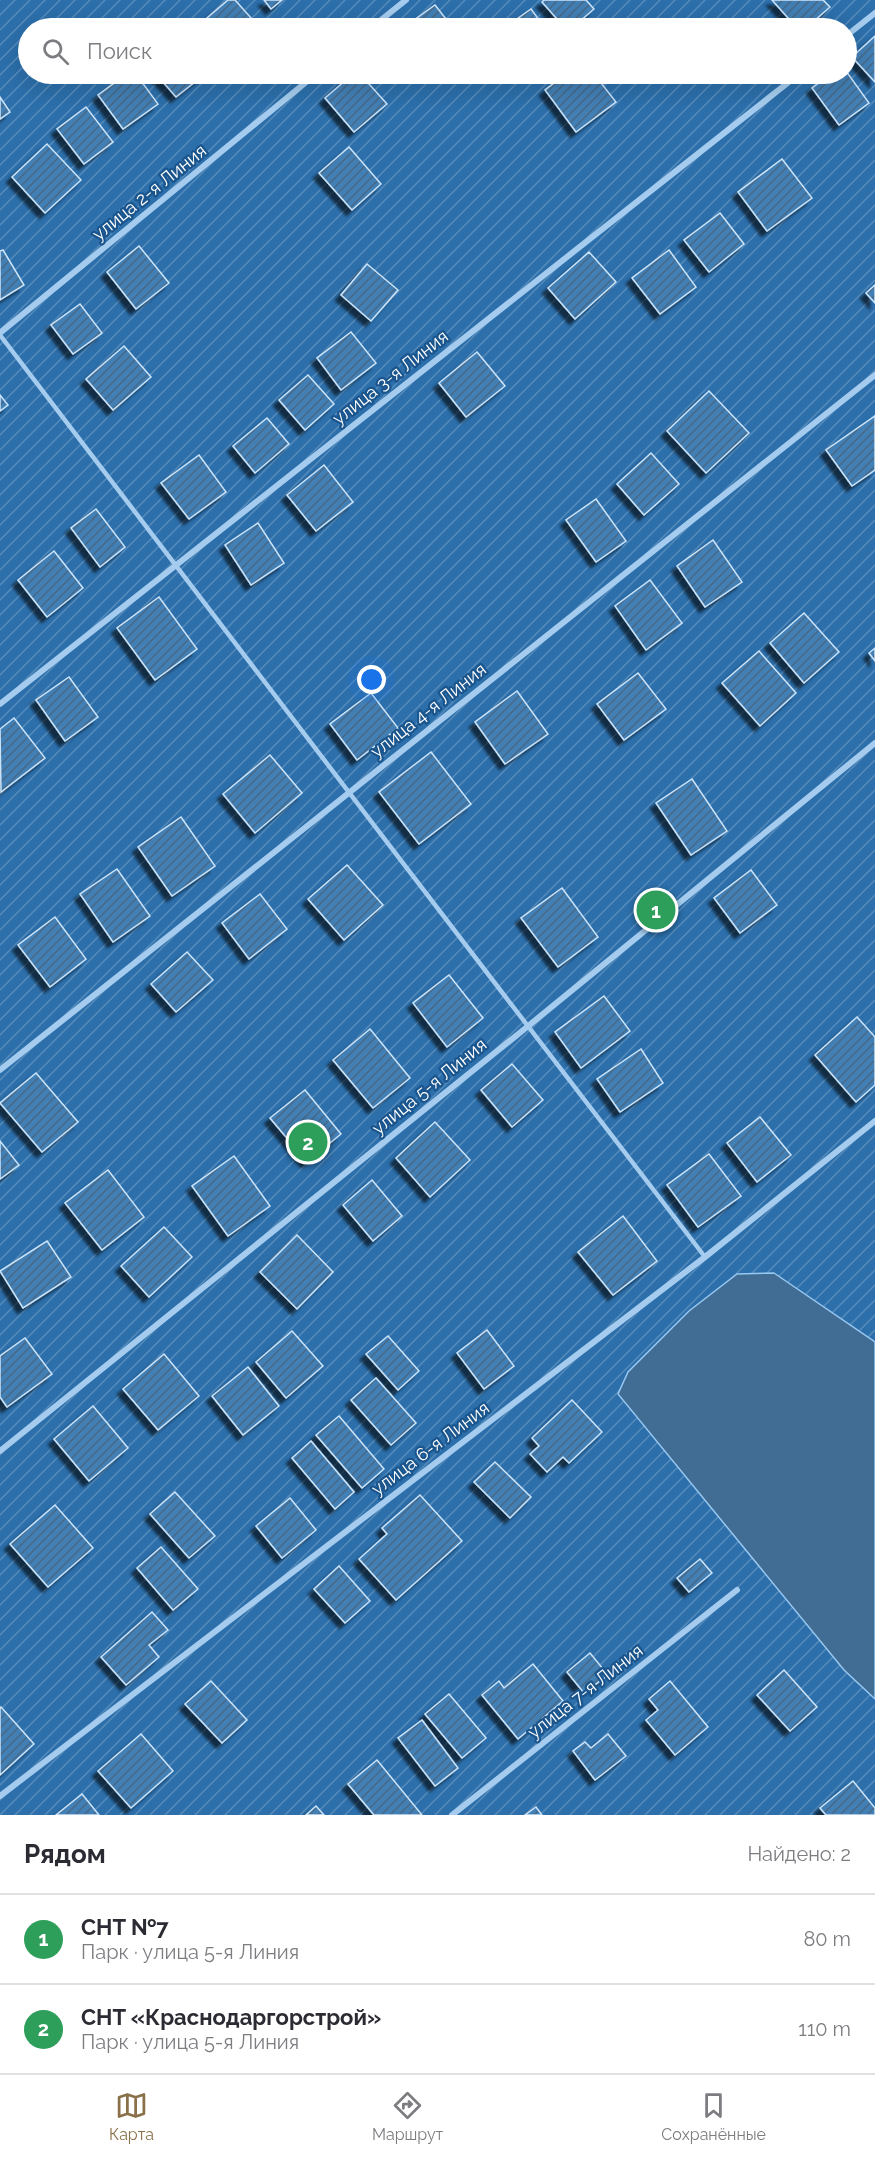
<!DOCTYPE html>
<html lang="ru">
<head>
<meta charset="utf-8">
<style>
  body { margin:0; font-family:Raleway,sans-serif; background:#f7f7f7; color:#2b2b33 }
  .you { position:absolute; left:372px; top:680px; width:21px; height:21px; margin:-15px; border:4px solid #fff; border-radius:50%; background:#1a73e8; box-shadow:0 0 0 9px #1a73e833 }
  .badge { display:grid; place-items:center; width:39px; height:39px; border-radius:50%; background:#8a7048; color:#fff; font-size:20px; font-weight:700 }
  .pin { position:absolute; translate:-50% -50%; border:3px solid #fff; box-shadow:0 2px 6px #0006 }
  .list { margin:0; padding:0; list-style:none }
  h2 { display:flex; justify-content:space-between; align-items:center; height:78px; margin:0; padding:0 24px; font-size:26px }
  h2 small { font-size:20px; font-weight:400; color:#7c7c81 }
  .list li { display:grid; grid-template-columns:39px 1fr auto; gap:18px; align-items:center; box-sizing:border-box; height:90px; padding:0 24px; border-top:2px solid #e1e1e2 }
  .list b { display:block; font-size:22px; white-space:nowrap }
  .list p { margin:0; font-size:20px; white-space:nowrap; color:#7c7c81 }
  .list em { font-size:20px; font-style:normal; color:#7c7c81 }
  .icon { flex:none; width:33px; height:33px; fill:none; stroke:currentColor; stroke-width:2; stroke-linecap:round; stroke-linejoin:round }
  .map { position:relative; flex:none; width:875px; height:1815px; overflow:hidden }
  .search { position:absolute; background:#fff; box-shadow:0 6px 24px #0002; left:18px; right:18px; top:18px; height:66px; display:flex; align-items:center; gap:15px; box-sizing:border-box; padding:0 21px; border-radius:33px; color:#7c7c81; font-size:22px }
  .sheet { height:258px; background:#fff }
  nav { display:flex; justify-content:space-around; align-items:center; box-sizing:border-box; height:84px; border-top:2px solid #e1e1e2; background:#fff; font-size:16px; color:#7c7c81 }
  nav a { display:grid; justify-items:center; gap:3px }
  nav .on { color:#8a7048 }
  .map>svg:first-child { display:block }
</style>
</head>
<body>
<div class="map">
<svg width="875" height="1815" viewBox="0 0 875 1815">
  <defs>
    <pattern id="garden-furrows" width="10" height="10" patternUnits="userSpaceOnUse" patternTransform="scale(1.5)"><rect width="10" height="10" fill="#2c6fab"/><path d="M-1 1l2-2M0 10L10 0M9 11l2-2" fill="none" stroke="#568cbc"/></pattern>
    <pattern id="building-hatch" width="6" height="6" patternUnits="userSpaceOnUse" patternTransform="scale(1.5)"><rect width="6" height="6" fill="#427fb5"/><path d="M-1 1l2-2M0 6l6-6M5 7l2-2" fill="none" stroke="#466886"/></pattern>
    <filter id="shadow"><feDropShadow dx="-5.5" dy="5.5" stdDeviation="1.5" flood-color="#0009"/></filter>
  </defs>
  <rect width="100%" height="100%" fill="#1a558d"/>
  <path fill="url(#garden-furrows)" fill-rule="evenodd" d="M 0,0 L 875,0 L 875,1815 L 0,1815 ZM 28,28 L 846,28 L 846,74 L 28,74 Z"/>
  <polygon fill="#416c94" stroke="#98c8f0" stroke-width="1.5" points="774,1273 875,1342 875,1699 844,1670 618,1394 628,1372 689,1311 737,1274"/>
  <g fill="url(#building-hatch)" stroke="#cbe4fa" stroke-width="1.5" filter="url(#shadow)">
    <polygon points="228,0 235,0 260,28 204,28 200,24"/>
    <polygon points="264,0 282,0 271,9"/>
    <polygon points="544,0 586,0 594,9 572,28 565,28 542,2"/>
    <polygon points="772,0 823,0 830,7 806,28 797,28"/>
    <polygon points="435,5 453,28 403,28"/>
    <polygon points="531,9 545,28 504,28"/>
    <polygon points="875,36 875,82 852,57"/>
    <polygon points="846,71 869,103 839,125 812,88 831,74 846,74"/>
    <polygon points="127,74 136,74 158,104 123,129 98,95"/>
    <polygon points="156,74 205,74 176,97"/>
    <polygon points="353,74 360,74 387,104 354,132 325,98"/>
    <polygon points="566,74 594,74 616,102 576,132 545,90"/>
    <polygon points="0,97 10,112 0,119"/>
    <polygon points="86,107 113,142 84,164 57,129"/>
    <polygon points="47,144 81,180 45,213 12,177"/>
    <polygon points="349,147 381,184 352,210 319,173"/>
    <polygon points="782,159 812,198 767,231 738,192"/>
    <polygon points="720,213 744,244 709,272 684,240"/>
    <polygon points="139,246 169,283 136,309 107,272"/>
    <polygon points="3,250 24,285 0,300 0,251"/>
    <polygon points="669,250 696,287 660,314 632,278"/>
    <polygon points="589,252 616,282 575,319 548,288"/>
    <polygon points="367,264 398,290 371,321 341,295"/>
    <polygon points="875,285 875,303 866,293"/>
    <polygon points="80,304 102,333 73,354 51,325"/>
    <polygon points="351,332 376,363 341,390 317,358"/>
    <polygon points="124,346 151,377 113,410 86,379"/>
    <polygon points="477,352 505,386 466,417 439,383"/>
    <polygon points="308,375 334,404 305,430 279,400"/>
    <polygon points="709,391 749,433 706,473 667,431"/>
    <polygon points="0,395 8,405 0,411"/>
    <polygon points="875,416 875,470 852,486 826,450"/>
    <polygon points="267,418 289,444 255,473 233,446"/>
    <polygon points="651,453 679,484 644,515 617,484"/>
    <polygon points="199,455 226,492 189,519 161,483"/>
    <polygon points="324,465 353,502 316,531 287,495"/>
    <polygon points="596,499 626,541 596,562 566,520"/>
    <polygon points="96,509 125,547 100,567 71,528"/>
    <polygon points="258,523 284,563 251,585 225,545"/>
    <polygon points="713,540 742,582 705,607 677,566"/>
    <polygon points="54,551 83,588 47,617 18,580"/>
    <polygon points="650,580 682,623 646,650 615,606"/>
    <polygon points="159,597 197,649 155,680 117,628"/>
    <polygon points="804,613 839,652 804,683 770,643"/>
    <polygon points="875,648 875,661 869,653"/>
    <polygon points="759,651 796,693 760,726 722,683"/>
    <polygon points="638,673 666,709 624,740 597,704"/>
    <polygon points="69,677 98,717 65,741 36,700"/>
    <polygon points="517,691 548,734 505,764 475,722"/>
    <polygon points="371,693 398,728 357,760 330,724"/>
    <polygon points="14,718 45,758 1,792 0,729"/>
    <polygon points="431,752 471,804 419,844 379,792"/>
    <polygon points="270,755 302,793 255,833 223,794"/>
    <polygon points="692,779 727,831 691,855 656,803"/>
    <polygon points="181,817 215,866 172,896 138,847"/>
    <polygon points="347,865 383,905 344,940 308,899"/>
    <polygon points="117,869 150,916 113,942 80,894"/>
    <polygon points="751,870 777,905 740,933 714,898"/>
    <polygon points="562,888 598,937 558,967 521,918"/>
    <polygon points="260,894 287,929 249,959 222,923"/>
    <polygon points="55,917 86,959 50,987 18,945"/>
    <polygon points="187,952 213,980 176,1012 151,984"/>
    <polygon points="449,975 483,1018 447,1047 413,1003"/>
    <polygon points="604,996 630,1031 581,1068 555,1032"/>
    <polygon points="857,1017 875,1037 875,1085 856,1102 815,1055"/>
    <polygon points="370,1029 410,1078 373,1108 333,1060"/>
    <polygon points="641,1049 663,1083 620,1112 597,1079"/>
    <polygon points="512,1064 543,1100 512,1127 481,1090"/>
    <polygon points="36,1073 78,1122 42,1152 0,1103"/>
    <polygon points="305,1090 341,1134 307,1162 270,1118"/>
    <polygon points="760,1117 791,1155 757,1182 727,1143"/>
    <polygon points="435,1122 470,1160 430,1197 396,1158"/>
    <polygon points="0,1141 19,1165 0,1179"/>
    <polygon points="709,1154 741,1196 698,1227 667,1185"/>
    <polygon points="234,1156 270,1206 228,1236 192,1186"/>
    <polygon points="108,1170 144,1217 102,1250 65,1203"/>
    <polygon points="372,1180 402,1216 373,1241 343,1205"/>
    <polygon points="623,1216 657,1261 613,1295 578,1252"/>
    <polygon points="164,1227 192,1257 149,1297 121,1266"/>
    <polygon points="297,1235 333,1272 297,1309 260,1272"/>
    <polygon points="47,1241 71,1277 23,1308 0,1271"/>
    <polygon points="487,1330 514,1366 484,1389 457,1353"/>
    <polygon points="292,1331 323,1366 286,1398 256,1362"/>
    <polygon points="388,1336 419,1371 398,1390 366,1354"/>
    <polygon points="25,1338 52,1374 7,1407 0,1397 0,1356"/>
    <polygon points="164,1354 199,1396 158,1430 123,1389"/>
    <polygon points="248,1367 279,1406 243,1435 212,1396"/>
    <polygon points="376,1378 416,1423 391,1445 351,1400"/>
    <polygon points="572,1400 602,1432 569,1463 563,1457 547,1472 530,1454 539,1446 532,1438"/>
    <polygon points="93,1406 128,1448 89,1481 54,1439"/>
    <polygon points="339,1416 384,1469 362,1488 316,1435"/>
    <polygon points="311,1441 354,1492 335,1509 292,1458"/>
    <polygon points="495,1462 531,1497 510,1518 474,1482"/>
    <polygon points="175,1492 215,1536 189,1558 150,1514"/>
    <polygon points="420,1495 462,1541 396,1600 359,1559 387,1534 382,1528"/>
    <polygon points="290,1498 316,1530 282,1558 256,1526"/>
    <polygon points="55,1505 93,1548 48,1587 10,1544"/>
    <polygon points="161,1547 198,1589 173,1610 137,1568"/>
    <polygon points="700,1559 712,1573 689,1592 677,1578"/>
    <polygon points="339,1566 370,1601 345,1623 314,1589"/>
    <polygon points="152,1612 168,1630 149,1645 159,1657 126,1685 101,1657"/>
    <polygon points="590,1653 608,1675 584,1693 567,1672"/>
    <polygon points="533,1664 563,1701 518,1739 482,1695 499,1681 504,1688"/>
    <polygon points="784,1670 817,1707 790,1731 757,1695"/>
    <polygon points="211,1681 247,1720 222,1743 185,1704"/>
    <polygon points="670,1681 708,1727 675,1755 646,1720 658,1710 649,1699"/>
    <polygon points="449,1694 486,1738 462,1758 425,1714"/>
    <polygon points="1,1707 34,1744 0,1775 0,1709"/>
    <polygon points="422,1720 458,1768 435,1786 398,1738"/>
    <polygon points="141,1734 173,1771 131,1808 98,1771"/>
    <polygon points="608,1734 626,1756 595,1780 573,1751 585,1742 591,1748"/>
    <polygon points="377,1760 422,1815 374,1815 348,1784"/>
    <polygon points="853,1781 875,1808 875,1815 826,1815 820,1808"/>
    <polygon points="82,1794 99,1815 56,1815"/>
    <polygon points="316,1806 324,1815 306,1815"/>
    <polygon points="536,1807 542,1815 525,1815"/>
  </g>
  <g fill="none" stroke-linecap="round" stroke-linejoin="round">
    <path stroke="#a5ccee" stroke-width="4.5" d="M 0,335 C 236,642 468,951 705,1257"/>
    <g stroke="#a5ccee" stroke-width="6">
      <polyline points="371,28 406,0"/>
      <polyline points="846,36 875,13"/>
      <polyline points="0,333 316,74"/>
      <polyline points="0,704 799,74"/>
      <polyline points="0,1070 875,375"/>
      <polyline points="0,1451 527,1027 875,743"/>
      <polyline points="0,1796 705,1257 875,1121"/>
      <polyline points="452,1815 737,1590"/>
    </g>
  </g>
  <g text-anchor="middle" dominant-baseline="central" stroke-width="4.5" stroke-linejoin="round" paint-order="stroke">
    <g font-size="18" fill="#fff" stroke="#1a558d">
      <text transform="translate(149 192) rotate(-39)">улица 2-я Линия</text>
      <text transform="translate(390 377) rotate(-38)">улица 3-я Линия</text>
      <text transform="translate(428 710) rotate(-38)">улица 4-я Линия</text>
      <text transform="translate(429 1086) rotate(-39)">улица 5-я Линия</text>
      <text transform="translate(430 1448) rotate(-37)">улица 6-я Линия</text>
      <text transform="translate(585 1691) rotate(-38)">улица 7-я Линия</text>
    </g>
  </g>
</svg>
<div class="you"></div>
<div class="pin badge" style="left:656px;top:910px;background:#2e9e5b">1</div>
<div class="pin badge" style="left:308px;top:1142px;background:#2e9e5b">2</div>
<div class="search"><svg class="icon" aria-label="search" viewBox="0 0 24 24"><circle cx="10" cy="10" r="6"/><path d="M15 15l6 6"/></svg>Поиск</div>
</div>
<section class="sheet">
<h2>Рядом<small>Найдено: 2</small></h2>
<ul class="list">
<li><span class="badge" style="background:#2e9e5b">1</span><div><b>СНТ №7</b><p>Парк · улица 5-я Линия</p></div><em>80 m</em></li>
<li><span class="badge" style="background:#2e9e5b">2</span><div><b>СНТ «Краснодаргорстрой»</b><p>Парк · улица 5-я Линия</p></div><em>110 m</em></li>
</ul>
</section>
<nav>
<a class="on"><svg class="icon" aria-label="map" viewBox="0 0 24 24"><path d="M3 6l6-2 6 2 6-2v14l-6 2-6-2-6 2zM9 4v14M15 6v14"/></svg>Карта</a>
<a><svg class="icon" aria-label="directions" viewBox="0 0 24 24"><path d="M12 3l9 9-9 9-9-9zM9 14v-3h6M13 9l2 2-2 2"/></svg>Маршрут</a>
<a><svg class="icon" aria-label="saved" viewBox="0 0 24 24"><path d="M7 4h10v16l-5-4-5 4z"/></svg>Сохранённые</a>
</nav>
</body>
</html>
